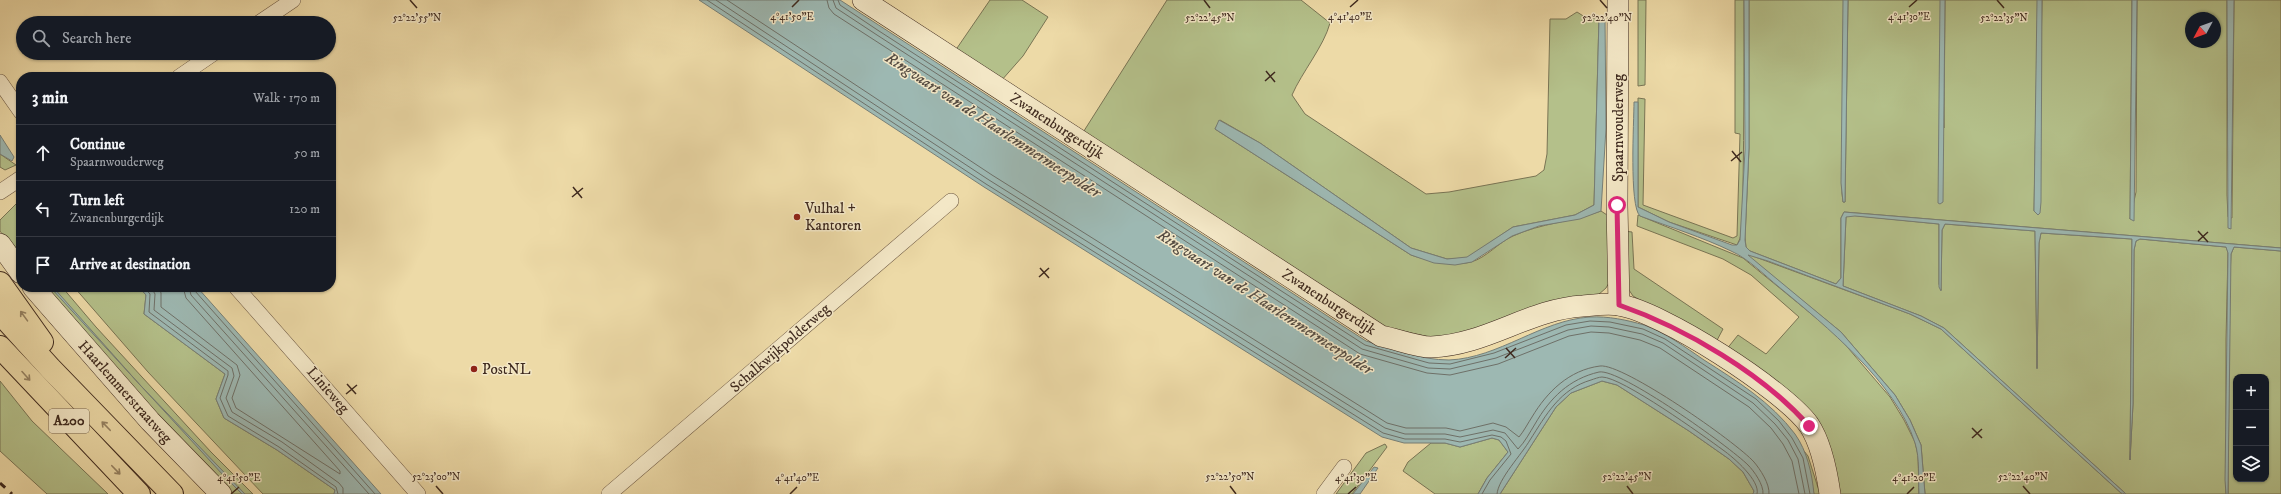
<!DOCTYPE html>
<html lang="en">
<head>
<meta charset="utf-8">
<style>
  body { margin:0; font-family:"IM FELL DW Pica",serif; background:#242831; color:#f1f3f6 }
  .controls { position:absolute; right:12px; bottom:12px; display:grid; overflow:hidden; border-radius:8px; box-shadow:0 1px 3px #0004 }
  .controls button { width:36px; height:36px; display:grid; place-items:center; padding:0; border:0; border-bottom:1px solid #363941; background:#171b24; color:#f1f3f6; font:20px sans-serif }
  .compass { position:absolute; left:2185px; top:12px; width:36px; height:36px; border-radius:50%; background:#171b24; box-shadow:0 1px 3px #0004; rotate:229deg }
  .stop { position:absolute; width:12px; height:12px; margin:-9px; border:3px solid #db2777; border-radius:50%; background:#fff }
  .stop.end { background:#db2777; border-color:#fff; box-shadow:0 1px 4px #0008 }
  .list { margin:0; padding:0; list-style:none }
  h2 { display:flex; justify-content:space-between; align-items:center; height:52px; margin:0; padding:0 16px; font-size:17px }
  h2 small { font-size:13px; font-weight:400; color:#9ea1a6 }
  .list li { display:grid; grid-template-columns:26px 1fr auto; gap:12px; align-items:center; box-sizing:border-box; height:56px; padding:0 16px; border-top:1px solid #363941 }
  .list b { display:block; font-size:15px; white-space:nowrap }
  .list p { margin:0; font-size:13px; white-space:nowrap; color:#9ea1a6 }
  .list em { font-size:13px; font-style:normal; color:#9ea1a6 }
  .icon { flex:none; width:22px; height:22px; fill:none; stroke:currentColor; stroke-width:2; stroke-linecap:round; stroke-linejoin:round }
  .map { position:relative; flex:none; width:2281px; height:494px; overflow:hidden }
  .search { position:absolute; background:#171b24; box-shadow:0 1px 3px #0004; left:16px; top:16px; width:320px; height:44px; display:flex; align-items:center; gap:10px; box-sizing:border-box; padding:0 14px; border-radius:22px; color:#9ea1a6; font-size:15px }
  .panel { position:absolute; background:#171b24; box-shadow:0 1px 3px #0004; left:16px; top:72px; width:320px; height:220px; border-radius:16px }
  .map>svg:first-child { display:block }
</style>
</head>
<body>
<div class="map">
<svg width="2281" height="494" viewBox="0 0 2281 494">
  <rect width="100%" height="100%" fill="#eddaa7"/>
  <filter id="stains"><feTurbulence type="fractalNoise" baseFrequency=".005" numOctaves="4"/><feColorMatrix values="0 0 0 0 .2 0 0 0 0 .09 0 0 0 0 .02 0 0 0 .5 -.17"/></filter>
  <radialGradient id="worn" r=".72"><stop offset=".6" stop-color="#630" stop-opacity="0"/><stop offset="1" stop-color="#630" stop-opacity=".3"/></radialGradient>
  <g fill="#b4c08a" stroke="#797454" fill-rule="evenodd">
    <polygon points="990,0 1022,0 1048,17 1023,56 1001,81 955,51"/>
    <path d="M 1167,0 L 1301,0 L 1330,23 C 1324,46 1302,72 1292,95 L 1305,114 L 1426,194 L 1449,192 L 1536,176 L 1544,170 L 1547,154 L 1550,19 L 1566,19 L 1577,12 L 1588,19 L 1599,18 L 1594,205 L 1575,215 L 1513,227 L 1467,258 L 1447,259 L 1411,248 L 1260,143 L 1220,120 L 1215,129 L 1411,255 C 1429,261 1453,267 1471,262 C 1486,258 1499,242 1513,236 C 1541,223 1572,222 1601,211 L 1613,219 L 1613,276 L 1606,288 L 1598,295 L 1439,339 L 1385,327 L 1082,134 Z"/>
    <polygon points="1638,0 1646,0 1645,85 1638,86"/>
    <path d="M 1735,0 L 1744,0 C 1744,63 1744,125 1743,187 C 1742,204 1746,230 1737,245 L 1669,222 L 1638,207 L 1638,98 L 1645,99 L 1643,205 L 1733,238 L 1737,236 L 1740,134 L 1735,133 Z"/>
    <path d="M 1749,0 L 1844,0 L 1842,193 L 1843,202 L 1845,202 L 1848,0 L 1941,0 L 1944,128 L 1945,0 L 2038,0 L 2034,211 L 2038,213 L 2042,0 L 2132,0 L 2130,219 L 2136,192 L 2137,0 L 2227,0 L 2227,195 L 2228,217 L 2232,218 L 2234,0 L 2281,0 L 2281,248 L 1844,212 L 1841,218 L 1841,278 L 1836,284 L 1750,251 L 1746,247 L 1745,237 L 1749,148 ZM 2191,18 L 2215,18 L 2215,42 L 2191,42 Z"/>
    <polygon points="0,154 16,165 5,170 0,167"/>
    <polygon points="18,202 21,206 21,261 0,231 0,220"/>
    <polygon points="1638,215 1743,258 1837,335 1890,397 1904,420 1915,442 1918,455 1919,494 1840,494 1828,446 1726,350 1738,335 1766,354 1799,317 1751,275 1723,259 1637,226"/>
    <polygon points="1849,215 1939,224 1939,284 1941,290 1942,230 1945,224 2035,231 2037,368 2039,243 2041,233 2132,239 2130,460 2133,404 2134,250 2136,241 2140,239 2226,247 2228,252 2226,340 2226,494 2126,494 1944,328 1921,316 1843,286 1846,217"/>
    <polygon points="1624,231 1632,232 1634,269 1723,329 1715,344 1633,296 1627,287"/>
    <path d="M 2234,247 L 2281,251 L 2281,494 L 2228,494 L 2230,277 L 2231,254 ZM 2236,377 L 2266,377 L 2266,479 L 2236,479 Z"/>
    <polygon points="1750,255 1910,314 1941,329 2122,494 1925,494 1921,445 1910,420 1895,395 1841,332 1749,257"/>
    <polygon points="41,287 62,287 96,327 211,452 253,494 231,494"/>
    <polygon points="74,287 139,287 146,295 144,314 225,374 216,399 224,418 277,450 335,490 334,494 263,494 148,372"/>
    <polygon points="0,381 32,421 108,494 47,494 0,451"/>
    <polygon points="1602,381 1617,385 1689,431 1729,459 1743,472 1754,491 1753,494 1500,494 1556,407 1571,393"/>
    <polygon points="1492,438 1499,440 1508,452 1487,478 1478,494 1435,494 1403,471 1408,462 1431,443 1445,443 1460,447"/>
    <polygon points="1385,444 1387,447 1352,494 1336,494 1366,453"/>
    <polygon points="1804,451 1808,456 1820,494 1814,494"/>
  </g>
  <g fill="#9db8b2" stroke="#777f77">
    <path d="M 699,0 L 840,0 L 1366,341 C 1393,349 1421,360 1449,360 C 1499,358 1541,320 1590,317 C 1608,316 1627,320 1644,325 C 1666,333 1685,347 1704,360 C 1737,381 1771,402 1795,434 C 1807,451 1812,473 1814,494 L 1753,494 L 1754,491 L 1743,472 L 1729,459 L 1689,431 L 1617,385 L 1602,381 L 1571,393 L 1556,407 L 1500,494 L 1478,494 L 1487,478 L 1508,452 L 1499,440 L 1492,438 L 1460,447 L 1445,443 L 1404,443 L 1382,437 L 984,187 Z"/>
    <path d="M 1744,0 L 1749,0 L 1749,148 L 1745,240 L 1746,247 L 1750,251 L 1836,284 L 1841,278 L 1841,218 L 1844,212 L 2281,248 L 2281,251 L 2234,247 L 2231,254 L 2228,494 L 2226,494 L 2225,480 L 2228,253 L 2226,247 L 2140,239 L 2136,241 L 2134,250 L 2133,404 L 2130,460 L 2132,239 L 2041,233 L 2039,243 L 2037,369 L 2035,231 L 1945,224 L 1942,230 L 1941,291 L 1939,287 L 1939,224 L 1855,216 L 1846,217 L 1843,286 L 1921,316 L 1944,328 L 2126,494 L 2121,493 L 1941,329 L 1910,314 L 1768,261 L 1748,255 L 1841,332 L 1895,395 L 1910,420 L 1921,445 L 1925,494 L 1919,494 C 1918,477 1920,459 1915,443 C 1896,383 1826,326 1779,287 C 1764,275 1749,259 1731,251 C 1702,237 1670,227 1640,216 C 1629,206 1634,121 1634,102 L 1638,102 L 1638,207 L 1669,222 L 1732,245 L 1737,245 L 1740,240 L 1745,150 Z"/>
    <polygon points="1843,0 1848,0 1845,202 1843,202 1841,183"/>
    <polygon points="1940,0 1945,0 1943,202 1940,204 1938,203"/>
    <polygon points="2037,0 2042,0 2041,202 2040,213 2038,215 2034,211"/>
    <polygon points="2132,0 2137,0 2134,221 2130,219"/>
    <polygon points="2227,0 2234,0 2231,229 2228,228"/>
    <polygon points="1599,18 1605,18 1606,128 1601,211 1580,219 1539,226 1512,236 1472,262 1455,265 1434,263 1411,255 1215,129 1219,120 1260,143 1411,248 1447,259 1467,257 1513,227 1575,215 1594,205"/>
    <polygon points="0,135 14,157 12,161 0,154"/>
    <polygon points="50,287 53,287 140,385 245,494 242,494 223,475"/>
    <polygon points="139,287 197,287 381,494 334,494 335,490 277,450 224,418 216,399 225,374 144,314 146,295"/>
    <polygon points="1374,467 1378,468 1360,494 1353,494"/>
  </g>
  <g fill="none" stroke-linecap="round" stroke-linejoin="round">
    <g stroke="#6e7068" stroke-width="1">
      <polyline points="707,0 986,184 1383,433 1405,439 1445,439 1460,442 1492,435 1501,437 1506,441 1511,454 1490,480 1482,494"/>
      <path d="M 716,0 L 989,180 L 1385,428 L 1405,434 L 1445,434 L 1460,437 L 1493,430 L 1505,433 L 1518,449 C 1525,442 1530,432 1535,424 C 1550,398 1569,379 1599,372 C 1620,368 1730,447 1748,465 C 1754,471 1764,485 1763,494"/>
      <path d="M 727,0 L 992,175 L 1387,423 L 1406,428 L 1446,428 L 1460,431 L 1493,423 L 1506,427 L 1519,437 C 1524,431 1528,423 1532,417 C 1547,392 1569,370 1600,366 C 1623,363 1736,442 1754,462 C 1760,469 1770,484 1769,494"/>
      <polyline points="827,0 829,8 834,14 1360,354 1427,373 1450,375 1498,364 1569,336 1591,332 1609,333 1640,340 1660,348 1749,407 1771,428 1783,444 1792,461 1799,494"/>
      <polyline points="833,0 836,8 877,35 1362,349 1428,368 1450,369 1496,358 1568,330 1591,326 1609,327 1642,334 1663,343 1753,403 1775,424 1788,440 1798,459 1805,494"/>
      <polyline points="838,0 840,5 879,31 1365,345 1429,363 1450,364 1494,353 1566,325 1590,321 1610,322 1643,329 1665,339 1756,399 1779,421 1792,438 1803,458 1810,494"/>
      <polyline points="144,287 150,294 149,312 228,371 228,375 220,398 228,416 279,447 336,487 338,494"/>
      <polyline points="151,287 155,294 154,310 232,368 234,376 226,398 232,412 282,442 339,483 343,488 343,494"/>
      <polyline points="159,287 161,293 161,307 237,365 240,375 232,398 236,408 340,474 340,471 186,298 183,287"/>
      <polyline points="189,287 191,295 369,494"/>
      <polyline points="194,287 195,291 375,494"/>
      <path d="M 1497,494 C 1498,479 1522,454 1530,440 C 1546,415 1560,389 1591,380 C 1594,379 1599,377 1602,377 C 1622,377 1704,436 1723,450 C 1733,457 1761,481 1757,494"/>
    </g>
    <g stroke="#6a5540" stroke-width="16">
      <g id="street">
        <polyline points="259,23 293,0"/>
        <polyline points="179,77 214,53"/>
        <polyline points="0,82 21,112"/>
        <polyline points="0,192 21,178"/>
        <polyline points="236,287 418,494"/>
        <polyline points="609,494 951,201"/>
        <polyline points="1324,494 1344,467"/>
      </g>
    </g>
    <g stroke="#3e291e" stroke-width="22">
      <g id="secondary">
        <path d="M 863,0 L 1381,336 C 1397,339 1416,347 1431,347 C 1487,345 1529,309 1583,306 C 1594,305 1608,303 1619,305 C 1661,311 1784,390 1809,425 C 1821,443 1827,473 1830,494"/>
        <polyline points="1618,0 1617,205 1619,305"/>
        <polyline points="0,244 21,273"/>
        <polyline points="33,287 150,421 221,494"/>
      </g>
    </g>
    <g stroke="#3e291e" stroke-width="24">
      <g id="highway">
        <polyline points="0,283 42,342"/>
        <polyline points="0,313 50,368 172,494"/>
        <polyline points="0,347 139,494"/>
      </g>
    </g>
    <use href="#street" stroke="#f3e7c6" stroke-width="15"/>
    <use href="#secondary" stroke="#f3e7c6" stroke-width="21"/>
    <use href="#highway" stroke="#eddaa7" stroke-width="22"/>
    <polyline stroke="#3e291e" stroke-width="3" stroke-dasharray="7 7" stroke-linecap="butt" points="0,483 12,494"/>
  </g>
  <defs><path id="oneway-shaft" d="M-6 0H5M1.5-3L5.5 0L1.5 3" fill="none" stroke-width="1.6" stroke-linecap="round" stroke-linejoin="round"/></defs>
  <g stroke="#968262">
    <use href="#oneway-shaft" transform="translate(24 316) rotate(-126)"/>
    <use href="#oneway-shaft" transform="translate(26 376) rotate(48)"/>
    <use href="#oneway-shaft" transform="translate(106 426) rotate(-134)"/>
    <use href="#oneway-shaft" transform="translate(116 470) rotate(46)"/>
  </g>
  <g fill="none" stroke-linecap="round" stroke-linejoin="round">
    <path stroke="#db2777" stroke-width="5" d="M 1617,205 L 1619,305 C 1685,328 1763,374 1809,426"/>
  </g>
  <path fill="none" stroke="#3e291e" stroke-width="1.5" d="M 410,0 L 417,8M 1204,0 L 1210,8M 1600,0 L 1607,8M 1997,0 L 2004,8M 792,7 L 799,0M 1350,7 L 1358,0M 1909,7 L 1917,0M 1266,71 L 1275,82M 1265,81 L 1275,72M 1732,151 L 1741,162M 1731,161 L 1742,152M 573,187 L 582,198M 572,197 L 583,188M 2198,231 L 2208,242M 2198,241 L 2208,232M 1040,268 L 1049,278M 1039,277 L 1049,268M 1506,348 L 1515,358M 1505,358 L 1516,348M 347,384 L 356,394M 346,394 L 357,385M 1972,428 L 1982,438M 1972,438 L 1982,429M 436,486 L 443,494M 1230,486 L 1236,494M 1627,486 L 1633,494M 2023,486 L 2030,494M 231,494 L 239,487M 790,494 L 797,487M 1348,494 L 1356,487M 1907,494 L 1914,487"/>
  <g fill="#8f2418" stroke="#f3e7c6" stroke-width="1.5">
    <circle cx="797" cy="217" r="4"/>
    <circle cx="474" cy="369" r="4"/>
  </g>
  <g text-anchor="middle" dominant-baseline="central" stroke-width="3" stroke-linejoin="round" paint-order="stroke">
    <rect fill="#f3e7c6" stroke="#746250" stroke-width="1" x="49" y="409" width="40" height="24" rx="3"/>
    <g font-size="14" font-weight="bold" fill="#3e291e">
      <text x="69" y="421">A200</text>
    </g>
    <g font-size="15" fill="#3e291e" stroke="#f3e7c6">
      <text transform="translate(1057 126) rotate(33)">Zwanenburgerdijk</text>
      <text transform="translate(1618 128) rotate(-90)">Spaarnwouderweg</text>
      <text transform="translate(1329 302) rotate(33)">Zwanenburgerdijk</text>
      <text transform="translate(780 348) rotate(-41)">Schalkwijkpolderweg</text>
      <text transform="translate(328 390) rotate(49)">Linieweg</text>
      <text transform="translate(125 392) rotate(48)">Haarlemmerstraatweg</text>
    </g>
    <g font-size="15" fill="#3e291e" stroke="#f3e7c6" text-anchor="start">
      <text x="805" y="208">Vulhal +<tspan x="805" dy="17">Kantoren</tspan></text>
      <text x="482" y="369">PostNL</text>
    </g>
    <g font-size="16" font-style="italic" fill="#564d43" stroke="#f3e7c6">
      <text transform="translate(993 125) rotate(33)">Ringvaart van de Haarlemmermeerpolder</text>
      <text transform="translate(1265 302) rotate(33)">Ringvaart van de Haarlemmermeerpolder</text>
    </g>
  </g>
  <g font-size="10" text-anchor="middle" fill="#3e291e" stroke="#f3e7c6" stroke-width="3" stroke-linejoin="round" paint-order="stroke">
    <text x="792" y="20">4°41'50"E</text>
    <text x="1350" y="20">4°41'40"E</text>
    <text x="1909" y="20">4°41'30"E</text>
    <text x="417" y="21">52°22'55"N</text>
    <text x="1210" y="21">52°22'45"N</text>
    <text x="1607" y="21">52°22'40"N</text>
    <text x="2004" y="21">52°22'35"N</text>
    <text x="436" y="480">52°23'00"N</text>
    <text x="1230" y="480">52°22'50"N</text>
    <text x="1627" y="480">52°22'45"N</text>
    <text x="2023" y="480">52°22'40"N</text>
    <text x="239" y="481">4°41'50"E</text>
    <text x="797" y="481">4°41'40"E</text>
    <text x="1356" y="481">4°41'30"E</text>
    <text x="1914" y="481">4°41'20"E</text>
  </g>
  <rect width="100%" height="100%" filter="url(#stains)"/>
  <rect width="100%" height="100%" fill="url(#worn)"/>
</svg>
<div class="controls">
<button>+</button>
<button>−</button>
<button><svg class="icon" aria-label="layers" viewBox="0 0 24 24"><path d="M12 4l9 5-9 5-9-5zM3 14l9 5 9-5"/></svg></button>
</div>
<svg class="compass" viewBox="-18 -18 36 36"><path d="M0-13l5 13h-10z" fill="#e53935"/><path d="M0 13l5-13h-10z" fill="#9ea1a6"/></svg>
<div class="stop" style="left:1617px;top:205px"></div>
<div class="stop end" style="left:1809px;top:426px"></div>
<div class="search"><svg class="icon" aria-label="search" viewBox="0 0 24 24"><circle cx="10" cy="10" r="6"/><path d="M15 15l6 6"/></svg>Search here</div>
<section class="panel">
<h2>3 min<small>Walk · 170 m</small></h2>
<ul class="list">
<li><svg class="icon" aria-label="ahead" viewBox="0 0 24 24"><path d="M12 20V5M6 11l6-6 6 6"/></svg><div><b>Continue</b><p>Spaarnwouderweg</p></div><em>50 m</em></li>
<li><svg class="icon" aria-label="left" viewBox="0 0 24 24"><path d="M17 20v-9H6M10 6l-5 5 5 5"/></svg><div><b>Turn left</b><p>Zwanenburgerdijk</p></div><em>120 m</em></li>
<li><svg class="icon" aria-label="arrive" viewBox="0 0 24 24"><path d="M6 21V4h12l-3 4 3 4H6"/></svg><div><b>Arrive at destination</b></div></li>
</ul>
</section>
</div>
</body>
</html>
